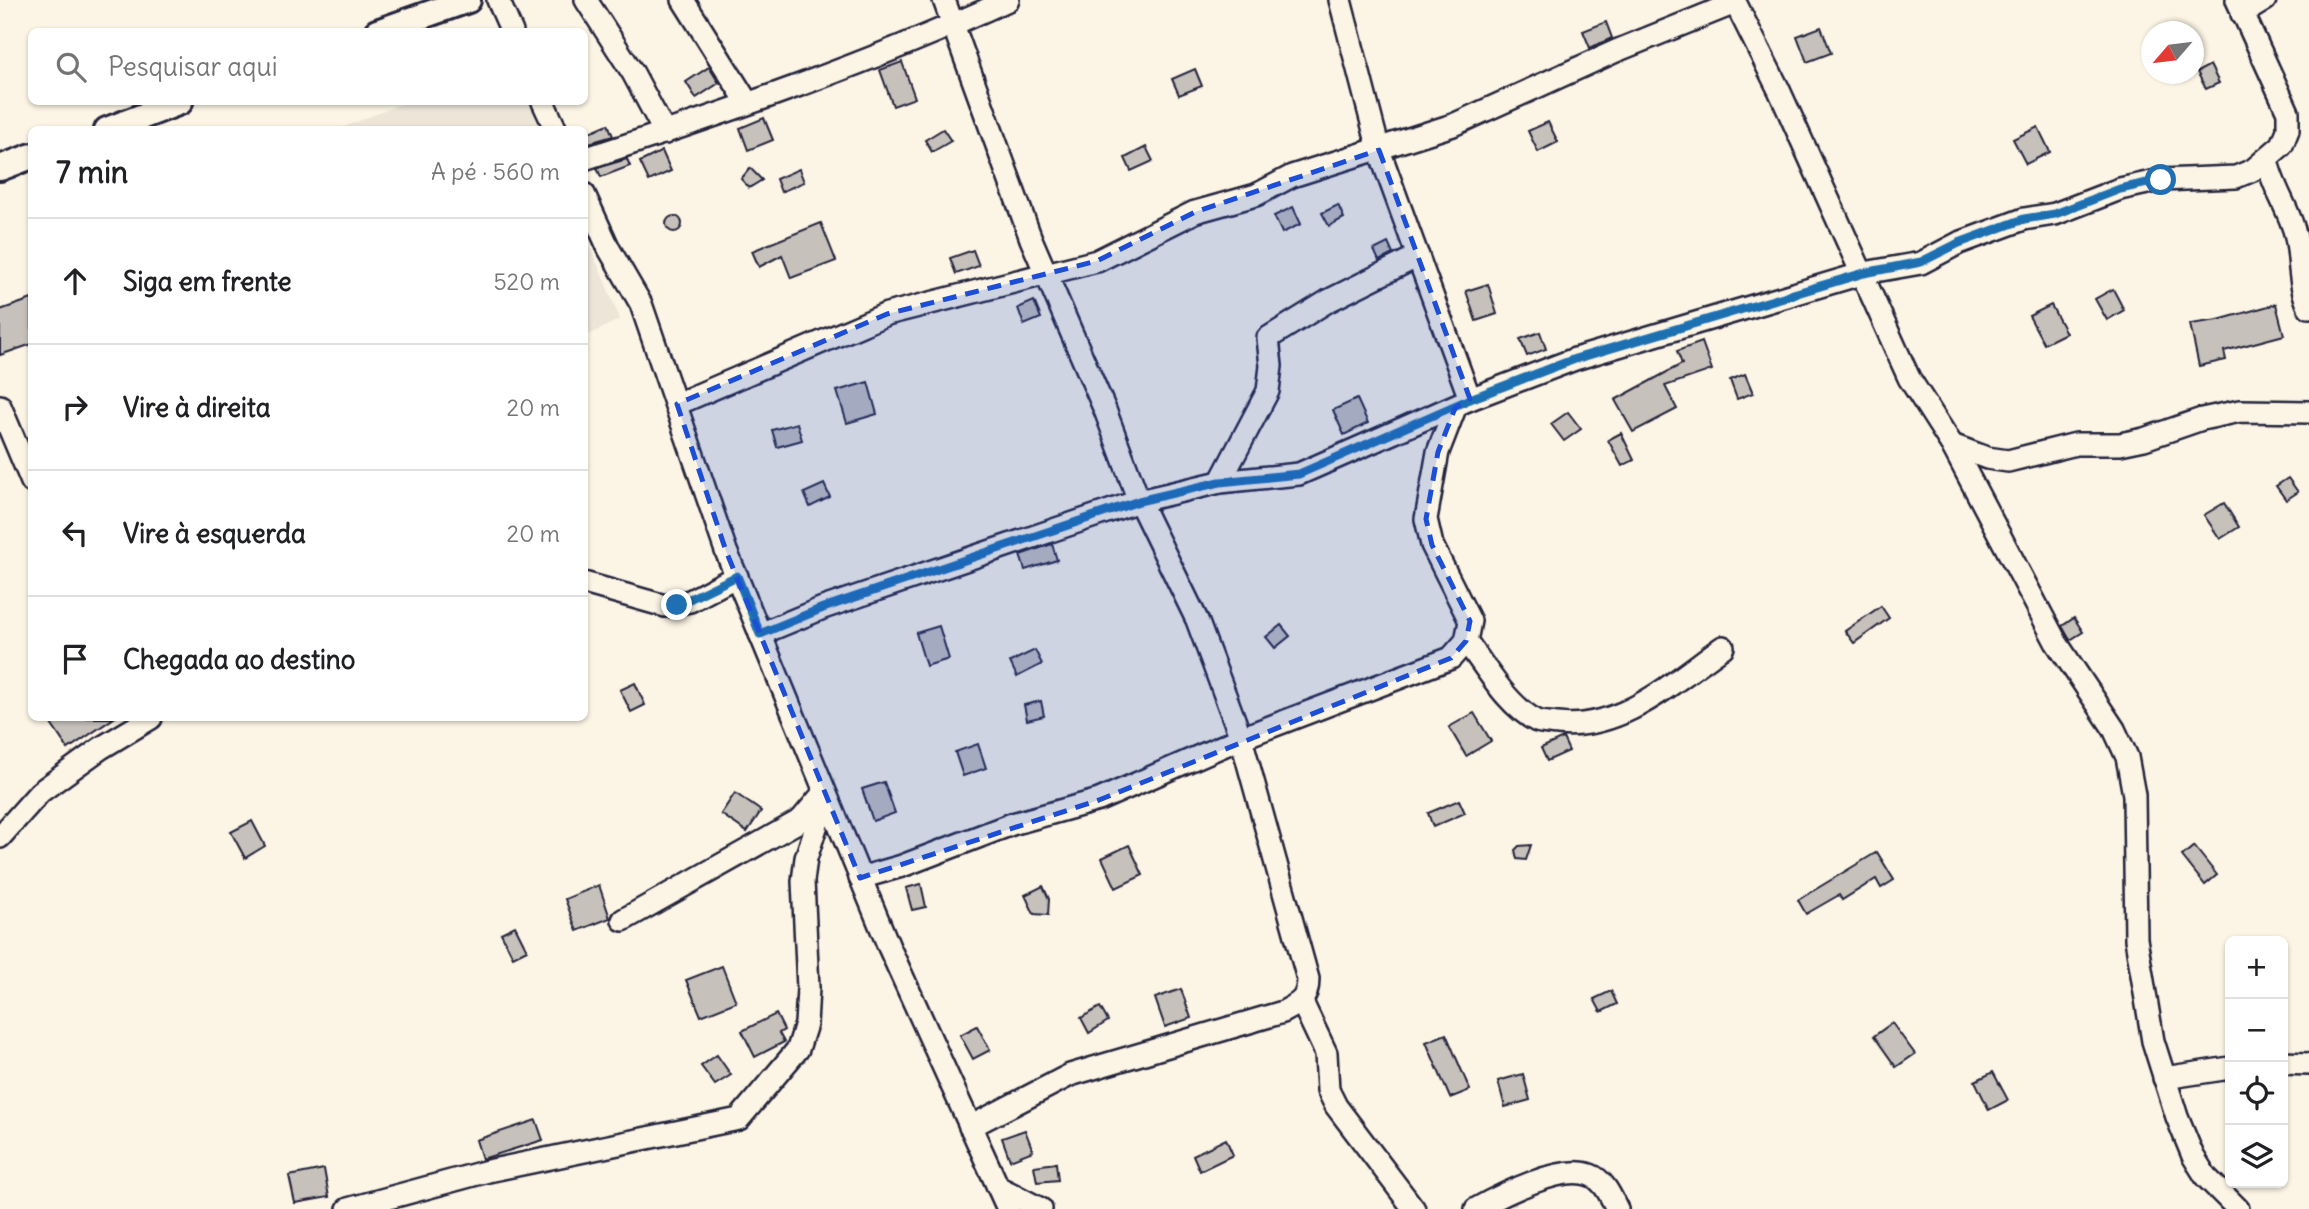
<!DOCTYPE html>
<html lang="pt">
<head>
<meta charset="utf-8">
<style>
  body { margin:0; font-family:Delius,sans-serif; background:#f6f6f6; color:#202124 }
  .controls { position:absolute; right:21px; bottom:21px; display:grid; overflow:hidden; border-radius:10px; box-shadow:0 2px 5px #0004 }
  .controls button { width:63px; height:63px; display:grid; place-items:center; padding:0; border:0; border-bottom:2px solid #e0e0e0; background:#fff; color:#202124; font:35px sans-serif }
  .compass { position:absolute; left:2141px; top:21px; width:63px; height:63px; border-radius:50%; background:#fff; box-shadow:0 2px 5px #0004; rotate:242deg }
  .stop { position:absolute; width:21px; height:21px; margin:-16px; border:5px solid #1f6fb2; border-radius:50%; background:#fff }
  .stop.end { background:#1f6fb2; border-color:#fff; box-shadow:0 2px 7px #0008 }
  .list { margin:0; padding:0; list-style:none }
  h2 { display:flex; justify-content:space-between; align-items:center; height:91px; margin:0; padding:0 28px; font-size:30px }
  h2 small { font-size:23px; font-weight:400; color:#757577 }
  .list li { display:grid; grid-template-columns:46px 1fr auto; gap:21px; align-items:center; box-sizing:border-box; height:126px; padding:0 28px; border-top:2px solid #e0e0e0 }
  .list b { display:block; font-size:26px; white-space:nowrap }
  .list em { font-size:23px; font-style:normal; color:#757577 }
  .icon { flex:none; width:38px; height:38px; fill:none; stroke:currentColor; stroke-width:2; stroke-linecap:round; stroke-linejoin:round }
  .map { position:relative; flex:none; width:2309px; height:1209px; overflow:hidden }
  .search { position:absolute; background:#fff; box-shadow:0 2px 5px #0004; left:28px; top:28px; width:560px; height:77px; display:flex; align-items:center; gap:18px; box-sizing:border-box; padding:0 24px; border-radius:10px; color:#757577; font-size:26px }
  .panel { position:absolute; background:#fff; box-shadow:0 2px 5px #0004; left:28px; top:126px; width:560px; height:595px; border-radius:10px }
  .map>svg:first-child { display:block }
</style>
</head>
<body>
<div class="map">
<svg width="2309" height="1209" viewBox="0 0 2309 1209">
  <rect width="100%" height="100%" fill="#fcf5e5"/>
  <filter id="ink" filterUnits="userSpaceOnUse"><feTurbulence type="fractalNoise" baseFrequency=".0143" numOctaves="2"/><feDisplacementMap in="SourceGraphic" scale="14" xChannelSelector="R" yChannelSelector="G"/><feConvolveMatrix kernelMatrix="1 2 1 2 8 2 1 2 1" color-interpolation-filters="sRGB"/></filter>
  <g filter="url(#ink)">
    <g fill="#ece5d8">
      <polygon points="406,102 529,102 540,129 339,129"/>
      <polygon points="585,234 620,319 585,337 584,337"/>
    </g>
    <g fill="#c6c1bb" stroke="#22223b" stroke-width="2">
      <polygon points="1606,22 1612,38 1590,48 1583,31"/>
      <polygon points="1821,27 1831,53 1807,62 1797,36"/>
      <polygon points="902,62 915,98 893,106 880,70"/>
      <polygon points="2210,65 2219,83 2206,89 2197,72"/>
      <polygon points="709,67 719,83 696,98 686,82"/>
      <polygon points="1195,69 1202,86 1179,95 1172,79"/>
      <polygon points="764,118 773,140 748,150 740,128"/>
      <polygon points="1548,122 1558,142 1538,152 1528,131"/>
      <polygon points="608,124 613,136 589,143 585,134"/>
      <polygon points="2038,127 2050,152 2026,164 2013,139"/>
      <polygon points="943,129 951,141 932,152 925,140"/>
      <polygon points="1146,147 1153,161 1131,171 1125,158"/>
      <polygon points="662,151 671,171 649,181 640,162"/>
      <polygon points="627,159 630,166 601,177 597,168"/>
      <polygon points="750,168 762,180 749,188 741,179"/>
      <polygon points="799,169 804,182 781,192 776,179"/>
      <polygon points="1338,205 1344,218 1329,226 1322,213"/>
      <polygon points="1293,207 1301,224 1282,233 1274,216"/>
      <circle cx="674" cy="224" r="8"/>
      <polygon points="821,223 836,261 791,278 782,255 759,267 752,251"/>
      <polygon points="1388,243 1393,254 1379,261 1374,250"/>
      <polygon points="973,250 979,266 956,274 950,258"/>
      <polygon points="1488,284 1497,314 1476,321 1466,291"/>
      <polygon points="2113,289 2124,310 2107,320 2095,299"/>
      <polygon points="32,299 32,344 0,355 0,310"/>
      <polygon points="1034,301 1041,318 1024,325 1018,308"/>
      <polygon points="2276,304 2284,335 2224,351 2226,360 2199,366 2190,324 2218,320"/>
      <polygon points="2051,305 2066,333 2044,344 2029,316"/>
      <polygon points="1540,332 1546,349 1527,356 1520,339"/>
      <polygon points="1702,342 1712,370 1665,386 1677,409 1633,432 1615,400 1682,364 1677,351"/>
      <polygon points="1745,374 1753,393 1737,399 1730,380"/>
      <polygon points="868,382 877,414 847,423 837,391"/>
      <polygon points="1357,399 1368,423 1344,435 1333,410"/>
      <polygon points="1568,412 1581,429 1564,441 1551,424"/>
      <polygon points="797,423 802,440 777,447 772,430"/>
      <polygon points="1621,433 1634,460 1622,466 1608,440"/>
      <polygon points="2288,478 2298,492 2286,500 2276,486"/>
      <polygon points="824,484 830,497 810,507 804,493"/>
      <polygon points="2224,503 2239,527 2220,539 2204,515"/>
      <polygon points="1052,544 1057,560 1025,570 1020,555"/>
      <polygon points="1881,606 1889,618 1854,643 1845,631"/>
      <polygon points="2074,618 2083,632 2070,640 2062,626"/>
      <polygon points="1281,625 1290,636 1275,648 1266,637"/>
      <polygon points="939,626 949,659 926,666 916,633"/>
      <polygon points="1035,650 1042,664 1017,677 1010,662"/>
      <polygon points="635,683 645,705 631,712 620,690"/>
      <polygon points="1041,701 1044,716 1027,720 1024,705"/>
      <polygon points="1474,713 1491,741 1466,756 1449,727"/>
      <polygon points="47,718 114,718 68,749"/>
      <polygon points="1563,738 1569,751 1547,761 1541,748"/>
      <polygon points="978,744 986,768 963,776 955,752"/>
      <polygon points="884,782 895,813 873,821 862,789"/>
      <polygon points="735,793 761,811 747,832 721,814"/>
      <polygon points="1459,800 1465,813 1433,827 1428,813"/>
      <polygon points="252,821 265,846 245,858 231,832"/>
      <polygon points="1129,845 1143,875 1116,888 1102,858"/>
      <polygon points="1531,845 1526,860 1517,859 1515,850 1519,846"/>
      <polygon points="2194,846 2217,875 2205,885 2182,856"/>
      <polygon points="1877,852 1894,880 1881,888 1876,879 1842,900 1839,895 1806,914 1798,900"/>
      <polygon points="921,884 926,907 912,910 906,888"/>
      <polygon points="599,885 610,918 577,931 565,899"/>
      <polygon points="1043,886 1049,899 1048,915 1034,914 1025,895"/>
      <polygon points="515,926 527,950 513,957 501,933"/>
      <polygon points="722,966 736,1002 701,1016 686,980"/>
      <polygon points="1181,989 1191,1018 1165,1027 1155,998"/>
      <polygon points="1611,991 1617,1004 1601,1012 1594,999"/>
      <polygon points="1100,1007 1108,1021 1089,1033 1081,1018"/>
      <polygon points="776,1014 784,1030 779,1033 784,1042 755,1057 742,1031"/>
      <polygon points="1892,1023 1915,1054 1896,1067 1874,1036"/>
      <polygon points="977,1026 990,1050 973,1059 960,1035"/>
      <polygon points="1446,1034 1470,1090 1450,1098 1426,1042"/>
      <polygon points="717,1055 731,1075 715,1085 701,1066"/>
      <polygon points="1993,1072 2008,1100 1989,1110 1975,1081"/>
      <polygon points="1523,1074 1530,1100 1505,1107 1498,1081"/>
      <polygon points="536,1120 543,1140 482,1159 476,1140"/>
      <polygon points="1025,1130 1033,1151 1010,1160 1002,1138"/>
      <polygon points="1226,1139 1233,1155 1200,1171 1193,1155"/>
      <polygon points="1056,1163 1058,1180 1037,1182 1034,1166"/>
      <polygon points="324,1169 329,1197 295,1203 289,1176"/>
    </g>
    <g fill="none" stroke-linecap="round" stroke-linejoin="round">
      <g stroke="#22223b" stroke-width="26">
        <g id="minor">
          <polyline points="498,0 512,32"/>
          <polyline points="586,0 633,73 665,133"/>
          <polyline points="683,0 747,102"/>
          <path d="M 944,0 L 1031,239 L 1105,410 L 1139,501 L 1197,620 L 1241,738 L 1308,979 C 1308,999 1300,1003 1283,1012 L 1070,1075 L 970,1127"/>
          <polyline points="1340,0 1379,150 1470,399"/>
          <polyline points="1734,0 1779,90 1909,378 1952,445 2056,642 2114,729 2127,757 2134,795 2136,939 2153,1041 2177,1117 2193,1156 2206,1177 2238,1209"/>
          <polyline points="2242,14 2265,0"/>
          <polyline points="543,102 556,130"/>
          <path d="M 584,159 C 726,113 873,62 1008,0"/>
          <path d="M 2267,160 C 2272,187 2290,210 2296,237 C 2301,260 2298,284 2309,307"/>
          <polyline points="584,194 609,249 641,304 726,551 889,947 1008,1209"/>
          <polyline points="677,404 887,314 1097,261 1195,212 1256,195 1292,176 1453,125 1616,51 1735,3"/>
          <polyline points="0,406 32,482"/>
          <polyline points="1952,445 1987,458 2008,461 2076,444 2120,444 2144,439 2202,419 2240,411 2309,412"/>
          <polyline points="1220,482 1268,391 1271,366 1268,338 1328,301 1418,256"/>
          <polyline points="584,583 665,606 690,601 737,576"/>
          <polyline points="760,634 823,608 1139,501 1220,482 1299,474 1470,399 1575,359 1864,273 1921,263 1959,243 2024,219 2055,214 2120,189 2161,180 2236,177 2253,170 2282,145 2288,130 2288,112 2237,0"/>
          <path d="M 1466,641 C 1486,667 1507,706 1537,721 C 1542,723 1552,723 1558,724 C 1622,731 1674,681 1723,647"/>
          <polyline points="0,837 40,792 101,748 151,718"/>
          <polyline points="860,878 902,866 1012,824 1099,800 1241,738 1451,658 1466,641 1470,621 1432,545 1426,519 1438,452 1455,408"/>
          <polyline points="623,920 801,820 821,796"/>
          <polyline points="1302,1002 1326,1053 1328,1090 1336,1106 1414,1209"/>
          <polyline points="2283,1063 2309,1064"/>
          <polyline points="2164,1078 2230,1068"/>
          <polyline points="998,1187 1041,1209"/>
          <polyline points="348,1209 488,1171 739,1119 798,1049 806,1024 808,988 803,881 806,858 820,815 816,805"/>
          <path d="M 1476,1209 C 1501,1195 1562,1164 1590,1175 C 1604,1180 1611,1197 1617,1209"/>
        </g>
      </g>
      <g stroke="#22223b" stroke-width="30">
        <g id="tertiary">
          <polyline points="377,32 468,0"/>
          <polyline points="107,130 180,102"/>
          <polyline points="0,168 32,156"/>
        </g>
      </g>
      <use href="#minor" stroke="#fcf5e5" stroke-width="21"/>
      <use href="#tertiary" stroke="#fcf5e5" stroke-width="24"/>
    </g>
  </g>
  <g fill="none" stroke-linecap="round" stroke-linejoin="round" filter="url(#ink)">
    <polyline stroke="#1f6fb2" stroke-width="9" points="677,605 737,576 760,634 823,608 1139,501 1220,482 1299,474 1470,399 1575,359 1864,273 1921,262 1959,243 2024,219 2055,214 2120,189 2161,180"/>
  </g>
  <path fill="#1d4ed8" fill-opacity="0.2" stroke="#1d4ed8" stroke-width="5" stroke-dasharray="14 9" stroke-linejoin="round" d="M 1379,150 L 1470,399 L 1455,408 L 1438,452 L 1426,519 L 1432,545 L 1470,621 L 1466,641 L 1451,658 L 1099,800 L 860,878 L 726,551 L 677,404 L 887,314 L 1097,261 L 1195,212 Z"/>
</svg>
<div class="controls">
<button>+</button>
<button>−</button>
<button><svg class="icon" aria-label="locate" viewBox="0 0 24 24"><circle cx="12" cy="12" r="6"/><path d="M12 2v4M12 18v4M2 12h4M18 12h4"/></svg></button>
<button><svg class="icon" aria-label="layers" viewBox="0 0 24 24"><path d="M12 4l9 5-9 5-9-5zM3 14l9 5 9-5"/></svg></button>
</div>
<svg class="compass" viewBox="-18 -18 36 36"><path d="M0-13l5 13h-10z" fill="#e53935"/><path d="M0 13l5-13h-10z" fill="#757577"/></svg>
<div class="stop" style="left:2161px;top:180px"></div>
<div class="stop end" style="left:677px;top:605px"></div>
<div class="search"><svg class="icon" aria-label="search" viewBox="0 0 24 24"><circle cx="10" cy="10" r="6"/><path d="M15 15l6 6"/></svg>Pesquisar aqui</div>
<section class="panel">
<h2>7 min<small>A pé · 560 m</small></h2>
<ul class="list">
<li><svg class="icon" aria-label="ahead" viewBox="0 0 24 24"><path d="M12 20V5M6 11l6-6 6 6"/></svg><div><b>Siga em frente</b></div><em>520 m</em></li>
<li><svg class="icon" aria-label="right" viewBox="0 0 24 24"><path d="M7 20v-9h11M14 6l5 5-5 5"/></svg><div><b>Vire à direita</b></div><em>20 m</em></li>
<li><svg class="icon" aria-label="left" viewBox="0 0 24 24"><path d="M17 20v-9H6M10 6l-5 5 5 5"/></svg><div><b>Vire à esquerda</b></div><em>20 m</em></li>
<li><svg class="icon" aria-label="arrive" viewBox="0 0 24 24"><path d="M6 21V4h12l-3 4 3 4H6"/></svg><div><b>Chegada ao destino</b></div></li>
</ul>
</section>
</div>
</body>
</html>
